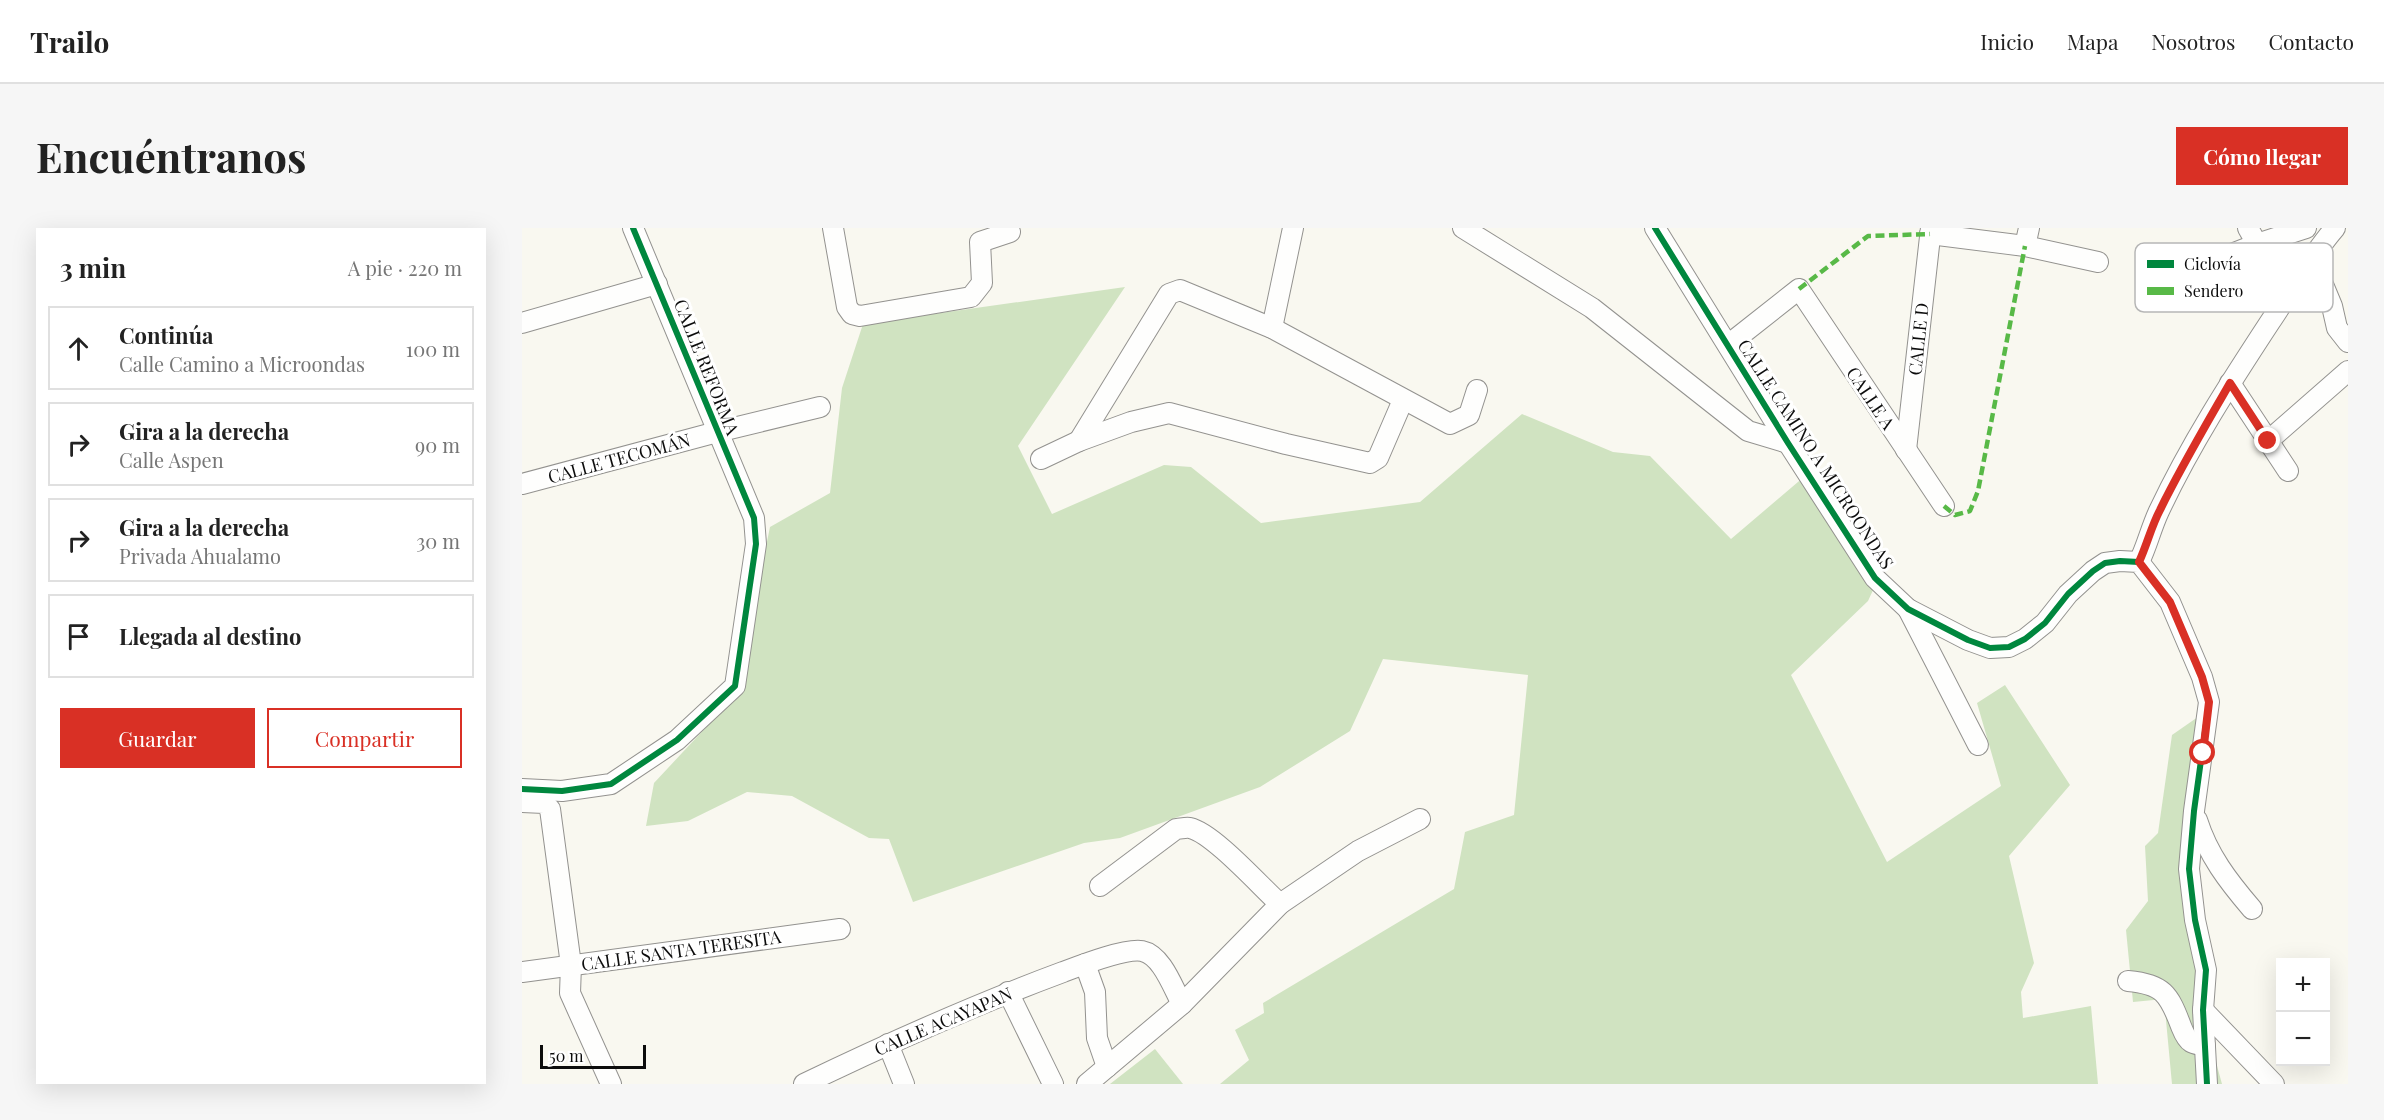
<!DOCTYPE html>
<html lang="es">
<head>
<meta charset="utf-8">
<style>
  body { margin:0; font-family:"Playfair Display",serif; background:#f6f6f6; color:#222 }
  .controls { position:absolute; right:18px; bottom:18px; display:grid; overflow:hidden; border-radius:0px; box-shadow:0 6px 24px #0002 }
  .controls button { width:54px; height:54px; display:grid; place-items:center; padding:0; border:0; border-bottom:2px solid #e0e0e0; background:#fff; color:#222; font:30px sans-serif }
  .scale { position:absolute; left:18px; bottom:15px; width:106px; box-sizing:border-box; padding-left:6px; border:3px solid #0c0c0c; border-top:0; font-size:16px; line-height:21px; white-space:nowrap; color:#0c0c0c; -webkit-text-stroke:4px #fff; paint-order:stroke }
  .stop { position:absolute; width:18px; height:18px; margin:-14px; border:4px solid #d93025; border-radius:50%; background:#fff }
  .stop.end { background:#d93025; border-color:#fff; box-shadow:0 2px 6px #0008 }
  .list { margin:0; padding:0; list-style:none }
  h2 { display:flex; justify-content:space-between; align-items:center; height:78px; margin:0; padding:0 24px; font-size:26px }
  h2 small { font-size:20px; font-weight:400; color:#767676 }
  .list li { display:grid; grid-template-columns:39px 1fr auto; gap:18px; align-items:center; box-sizing:border-box; height:84px; margin:0 12px 12px; padding:0 12px; border:2px solid #e0e0e0; border-radius:0px }
  .list b { display:block; font-size:22px; white-space:nowrap }
  .list p { margin:0; font-size:20px; white-space:nowrap; color:#767676 }
  .list em { font-size:20px; font-style:normal; color:#767676 }
  .actions { display:flex; gap:12px; padding:18px 24px }
  .actions a { flex:1; padding:14px 0; border:2px solid #d93025; border-radius:0px; text-align:center; font-size:21px; color:#d93025 }
  .actions .main { background:#d93025; color:#fff }
  .icon { flex:none; width:33px; height:33px; fill:none; stroke:currentColor; stroke-width:2; stroke-linecap:round; stroke-linejoin:round }
  .map { position:relative; flex:none; width:1826px; height:856px; overflow:hidden; border-radius:0px }
  header { display:flex; align-items:center; gap:36px; box-sizing:border-box; height:84px; padding:0 30px; background:#fff; border-bottom:2px solid #e0e0e0 }
  header strong { font-size:28px }
  nav { display:flex; gap:33px; margin-inline-start:auto; font-size:21px }
  .intro { display:flex; align-items:center; justify-content:space-between; box-sizing:border-box; height:144px; padding:0 36px }
  h1 { margin:0; font-size:42px }
  .button { padding:15px 27px; border-radius:0px; background:#d93025; color:#fff; font-size:21px; font-weight:700 }
  main { display:flex; gap:36px; padding:0 36px }
  aside { flex:1; background:#fff; border-radius:0px; box-shadow:0 6px 24px #0002 }
  .map>svg:first-child { display:block }
</style>
</head>
<body>
<header>
<strong>Trailo</strong>
<nav><a>Inicio</a><a>Mapa</a><a>Nosotros</a><a>Contacto</a></nav>
</header>
<div class="intro"><h1>Encuéntranos</h1><a class="button">Cómo llegar</a></div>
<main>
<aside>
<h2>3 min<small>A pie · 220 m</small></h2>
<ul class="list">
<li><svg class="icon" aria-label="ahead" viewBox="0 0 24 24"><path d="M12 20V5M6 11l6-6 6 6"/></svg><div><b>Continúa</b><p>Calle Camino a Microondas</p></div><em>100 m</em></li>
<li><svg class="icon" aria-label="right" viewBox="0 0 24 24"><path d="M7 20v-9h11M14 6l5 5-5 5"/></svg><div><b>Gira a la derecha</b><p>Calle Aspen</p></div><em>90 m</em></li>
<li><svg class="icon" aria-label="right" viewBox="0 0 24 24"><path d="M7 20v-9h11M14 6l5 5-5 5"/></svg><div><b>Gira a la derecha</b><p>Privada Ahualamo</p></div><em>30 m</em></li>
<li><svg class="icon" aria-label="arrive" viewBox="0 0 24 24"><path d="M6 21V4h12l-3 4 3 4H6"/></svg><div><b>Llegada al destino</b></div></li>
</ul>
<div class="actions"><a class="main">Guardar</a><a>Compartir</a></div>
</aside>
<div class="map">
<svg width="1826" height="856" viewBox="0 0 1826 856">
  <rect width="100%" height="100%" fill="#f9f8f0"/>
  <g fill="#d0e3c1">
    <polygon points="603,59 496,218 530,286 642,237 669,239 739,295 898,274 1000,186 1091,224 1128,228 1209,311 1283,248 1352,360 1346,373 1269,447 1365,634 1479,558 1455,475 1483,457 1548,557 1487,628 1512,735 1499,764 1501,790 1569,778 1576,856 698,856 727,832 713,802 742,785 741,775 932,661 943,604 992,587 1006,447 861,431 828,503 738,559 598,610 562,615 391,674 367,611 347,610 270,568 225,564 166,593 124,598 132,555 216,465 231,381 248,299 308,265 320,160 341,96"/>
    <polygon points="1696,475 1674,618 1679,677 1692,731 1692,827 1700,856 1650,856 1642,771 1611,774 1604,702 1626,673 1623,618 1636,605 1650,507"/>
    <polygon points="633,821 661,856 588,856"/>
  </g>
  <g fill="none" stroke-linecap="round" stroke-linejoin="round">
    <g stroke="#93928f" stroke-width="22">
      <g id="minor">
        <polyline points="311,0 325,79 330,86 338,88 449,69 460,55 458,14 488,4"/>
        <polyline points="941,0 1070,80 1226,203 1266,215"/>
        <polyline points="1133,0 1266,215 1353,350 1386,381 1446,412 1468,420 1487,419 1503,411 1523,395 1546,366 1571,343 1583,335 1598,333 1617,334 1648,374 1680,449 1687,474 1672,583 1667,641 1673,692 1684,742 1681,782 1685,856"/>
        <polyline points="1726,0 1735,16"/>
        <polyline points="1408,6 1503,18 1576,34"/>
        <polyline points="1503,18 1507,0"/>
        <polyline points="1790,30 1810,78 1815,100 1826,114"/>
        <polyline points="1651,49 1735,16 1784,0"/>
        <polyline points="0,95 135,56"/>
        <polyline points="750,100 771,0"/>
        <polyline points="1206,117 1277,61 1422,278"/>
        <polyline points="1708,155 1766,243"/>
        <polyline points="557,213 647,66 658,62 750,100 928,196 947,187 955,162"/>
        <polyline points="1746,213 1826,143"/>
        <polyline points="1384,222 1409,0"/>
        <polyline points="519,231 557,213 609,194 647,185 764,216 848,235 856,230 881,172"/>
        <polyline points="0,256 195,204 298,179"/>
        <path d="M 1617,334 C 1625,318 1629,300 1637,283 C 1668,217 1708,155 1748,94 C 1769,63 1788,29 1813,0"/>
        <polyline points="1386,381 1456,517"/>
        <polyline points="0,561 40,563 89,556 155,512 213,458 234,316 232,290 111,0"/>
        <polyline points="0,574 22,575 28,581 49,737 48,765 89,856"/>
        <path d="M 1675,592 C 1686,627 1706,653 1730,681"/>
        <path d="M 578,658 L 654,601 C 658,601 664,599 668,600 C 691,605 739,659 758,676"/>
        <polyline points="563,736 573,764 575,810 585,839"/>
        <polyline points="0,744 318,701"/>
        <path d="M 1606,753 C 1641,756 1647,766 1659,798 C 1661,803 1664,811 1669,814 C 1672,816 1679,817 1683,818"/>
        <polyline points="486,764 531,856"/>
        <polyline points="1681,782 1752,856"/>
        <polyline points="366,816 382,856"/>
        <path d="M 282,856 C 367,815 452,777 541,744 C 557,738 603,720 620,723 C 640,727 651,760 660,776"/>
        <polyline points="565,856 660,776 758,676 836,623 898,591"/>
      </g>
    </g>
    <use href="#minor" stroke="#fefefd" stroke-width="20"/>
    <g stroke="#58b947" stroke-width="4.5" stroke-dasharray="9 4.5" stroke-linecap="butt">
      <polyline points="1277,61 1346,8 1408,6"/>
      <polyline points="1422,278 1433,287 1448,283 1456,263 1503,18"/>
    </g>
    <g stroke="#fff" stroke-width="10">
      <g id="cycleway">
        <polyline points="1133,0 1266,215 1353,350 1386,381 1446,412 1468,420 1487,419 1503,411 1523,395 1546,366 1571,343 1583,335 1598,333 1617,334 1648,374 1680,449 1687,474 1672,583 1667,641 1673,692 1684,742 1681,782 1685,856"/>
        <polyline points="0,561 40,563 89,556 155,512 213,458 234,316 232,290 111,0"/>
      </g>
    </g>
    <use href="#cycleway" stroke="#00873e" stroke-width="6"/>
  </g>
  <g fill="none" stroke-linecap="round" stroke-linejoin="round">
    <path stroke="#d93025" stroke-width="8" d="M 1681,525 L 1687,474 L 1680,449 L 1648,374 L 1617,334 C 1625,317 1629,299 1638,282 C 1659,239 1684,197 1708,155 L 1746,213"/>
  </g>
  <g text-anchor="middle" dominant-baseline="central" stroke-width="6" stroke-linejoin="round" paint-order="stroke">
    <g font-size="18" fill="#0c0c0c" stroke="#fff">
      <text transform="translate(1396 111) rotate(-84)">CALLE D</text>
      <text transform="translate(185 139) rotate(68)">CALLE REFORMA</text>
      <text transform="translate(1349 170) rotate(56)">CALLE A</text>
      <text transform="translate(1294 226) rotate(57)">CALLE CAMINO A MICROONDAS</text>
      <text transform="translate(97 230) rotate(-15)">CALLE TECOMÁN</text>
      <text transform="translate(159 722) rotate(-8)">CALLE SANTA TERESITA</text>
      <text transform="translate(421 793) rotate(-23)">CALLE ACAYAPAN</text>
    </g>
  </g>
  <rect x="1613" y="15" width="198" height="69" rx="9" fill="#fff" stroke="#b6b6b6" stroke-width="1.5"/>
  <rect x="1625" y="32" width="27" height="8" fill="#00873e"/>
  <rect x="1625" y="59" width="27" height="8" fill="#58b947"/>
  <g font-size="16" fill="#0c0c0c">
    <text x="1662" y="42">Ciclovía</text>
    <text x="1662" y="69">Sendero</text>
  </g>
</svg>
<div class="controls">
<button>+</button>
<button>−</button>
</div>
<div class="scale">50 m</div>
<div class="stop" style="left:1681px;top:525px"></div>
<div class="stop end" style="left:1746px;top:213px"></div>
</div>
</main>
</body>
</html>
